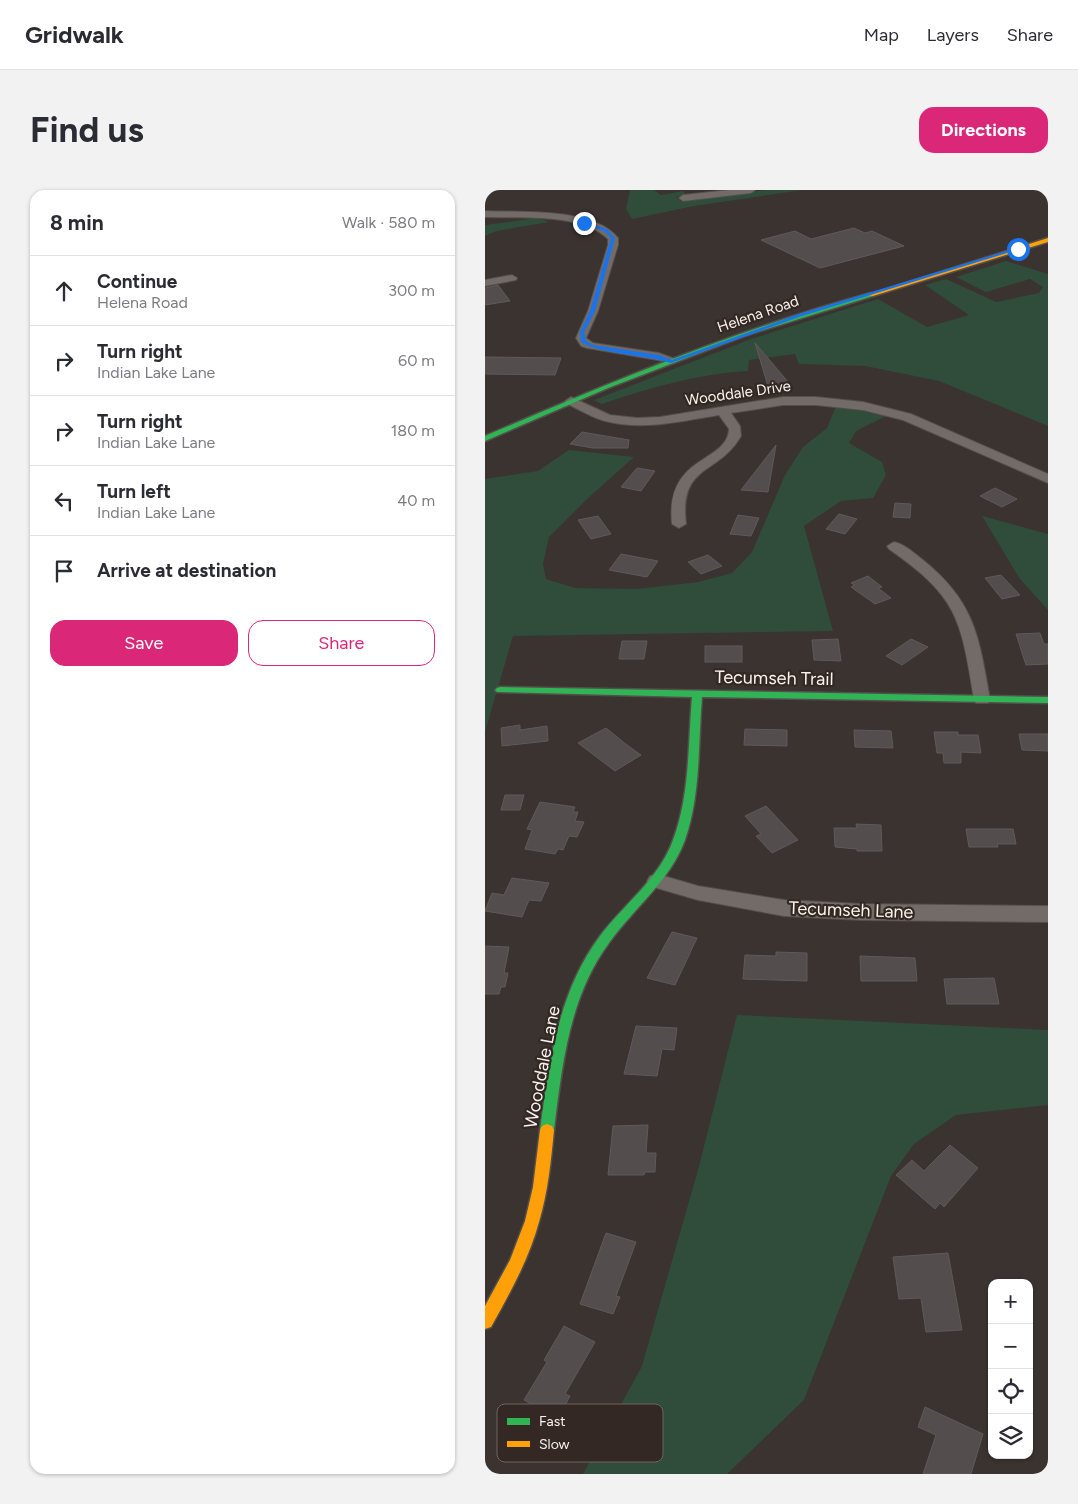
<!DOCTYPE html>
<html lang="en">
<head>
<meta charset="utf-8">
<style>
  body { margin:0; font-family:Figtree,sans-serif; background:#f2f2f3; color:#2b2b33 }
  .controls { position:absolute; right:15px; bottom:15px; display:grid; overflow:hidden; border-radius:10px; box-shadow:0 1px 4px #0004 }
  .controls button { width:45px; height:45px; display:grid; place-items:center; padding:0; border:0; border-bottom:1px solid #e1e1e2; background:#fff; color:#2b2b33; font:25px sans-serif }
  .stop { position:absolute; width:15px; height:15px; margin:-11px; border:4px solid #1a73e8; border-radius:50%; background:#fff }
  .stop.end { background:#1a73e8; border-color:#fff; box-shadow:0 1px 5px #0008 }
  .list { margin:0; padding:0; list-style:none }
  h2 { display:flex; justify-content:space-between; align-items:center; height:65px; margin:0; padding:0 20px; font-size:21px }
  h2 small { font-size:16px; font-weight:400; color:#7c7c81 }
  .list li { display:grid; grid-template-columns:32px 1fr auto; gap:15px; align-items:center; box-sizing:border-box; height:70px; padding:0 20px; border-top:1px solid #e1e1e2 }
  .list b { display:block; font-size:19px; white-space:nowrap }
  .list p { margin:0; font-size:16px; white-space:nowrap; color:#7c7c81 }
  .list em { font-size:16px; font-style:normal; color:#7c7c81 }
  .actions { display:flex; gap:10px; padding:15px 20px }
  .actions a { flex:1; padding:11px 0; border:1px solid #db2777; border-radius:15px; text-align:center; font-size:18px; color:#db2777 }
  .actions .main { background:#db2777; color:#fff }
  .icon { flex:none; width:28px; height:28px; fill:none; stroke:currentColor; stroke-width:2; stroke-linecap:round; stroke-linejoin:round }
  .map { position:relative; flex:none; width:563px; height:1284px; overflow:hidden; border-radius:15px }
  header { display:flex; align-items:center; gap:30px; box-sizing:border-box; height:70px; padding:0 25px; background:#fff; border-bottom:1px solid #e1e1e2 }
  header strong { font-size:24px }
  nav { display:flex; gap:28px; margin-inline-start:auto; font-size:18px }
  .intro { display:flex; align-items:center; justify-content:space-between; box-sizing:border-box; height:120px; padding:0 30px }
  h1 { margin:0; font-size:35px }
  .button { padding:12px 22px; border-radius:15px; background:#db2777; color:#fff; font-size:18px; font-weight:700 }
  main { display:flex; gap:30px; padding:0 30px }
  aside { flex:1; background:#fff; border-radius:15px; box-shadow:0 1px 4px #0004 }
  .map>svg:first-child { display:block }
</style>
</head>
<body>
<header>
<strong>Gridwalk</strong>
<nav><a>Map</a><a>Layers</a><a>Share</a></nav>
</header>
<div class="intro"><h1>Find us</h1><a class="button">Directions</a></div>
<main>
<aside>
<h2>8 min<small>Walk · 580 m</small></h2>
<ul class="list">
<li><svg class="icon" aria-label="ahead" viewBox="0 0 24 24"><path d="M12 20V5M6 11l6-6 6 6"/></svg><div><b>Continue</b><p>Helena Road</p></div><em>300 m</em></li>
<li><svg class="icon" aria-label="right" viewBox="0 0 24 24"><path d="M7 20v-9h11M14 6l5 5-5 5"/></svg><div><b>Turn right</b><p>Indian Lake Lane</p></div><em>60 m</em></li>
<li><svg class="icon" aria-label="right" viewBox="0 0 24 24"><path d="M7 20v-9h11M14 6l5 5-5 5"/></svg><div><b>Turn right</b><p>Indian Lake Lane</p></div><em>180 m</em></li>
<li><svg class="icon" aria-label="left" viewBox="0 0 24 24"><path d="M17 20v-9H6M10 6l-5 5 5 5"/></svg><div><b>Turn left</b><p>Indian Lake Lane</p></div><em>40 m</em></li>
<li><svg class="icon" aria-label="arrive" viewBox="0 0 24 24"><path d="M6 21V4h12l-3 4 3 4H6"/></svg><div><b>Arrive at destination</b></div></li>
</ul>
<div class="actions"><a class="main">Save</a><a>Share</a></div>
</aside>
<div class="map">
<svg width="563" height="1284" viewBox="0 0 563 1284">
  <rect width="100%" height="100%" fill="#3a3330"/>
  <g fill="#304c3b">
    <polygon points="145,0 169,0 176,5 198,1 201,5 191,7 195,11 281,0 317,0 209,16 147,29 141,19"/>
    <polygon points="52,28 64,32 12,41 0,46 0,35"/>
    <path d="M 521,71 L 563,84 L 563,236 L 454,191 L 380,176 L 314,174 L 310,164 L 264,170 L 263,181 C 212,184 164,198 117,214 L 109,210 L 266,149 L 393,109 L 442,137 L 484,125 L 440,95 L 461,89 L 511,112 L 554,103 L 558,97 L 545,89 L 501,102 L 471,87 Z"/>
    <polygon points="351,216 378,218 401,226 371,241 364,253 397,272 401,285 388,308 356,311 319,336 348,441 28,446 0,542 0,289 53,281 84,260 149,267 101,310 64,347 58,374 61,389 90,398 152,399 213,392 247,383 267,362 300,285 318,257 342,238"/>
    <polygon points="497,326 563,344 563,420 535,389"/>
    <polygon points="252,825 563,840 563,915 471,925 429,954 406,986 319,1210 242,1284 98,1284 157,1176 213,980"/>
  </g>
  <g fill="#534e4d" stroke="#5f5a5a">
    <polygon points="369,38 380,43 387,41 419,56 335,78 276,50 310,41 326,49"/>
    <polygon points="13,95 25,111 0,115 0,98"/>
    <polygon points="270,153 304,193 283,196"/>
    <polygon points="0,167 76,168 70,185 0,184"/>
    <polygon points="97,242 144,250 143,258 108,258 85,254"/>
    <polygon points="291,255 283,302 256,300"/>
    <polygon points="152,278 170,281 156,301 136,297"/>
    <polygon points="510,298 532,309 517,317 495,306"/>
    <polygon points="410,313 426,314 425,328 408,327"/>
    <polygon points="354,324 372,329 360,344 341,339"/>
    <polygon points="253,325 274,328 266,346 245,344"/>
    <polygon points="113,326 126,344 106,349 93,330"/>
    <polygon points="136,364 173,371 162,387 124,380"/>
    <polygon points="223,365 237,376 216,384 203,372"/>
    <polygon points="516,385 535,405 517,409 500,388"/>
    <polygon points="383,386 397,397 393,398 406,408 390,414 366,397 370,395 366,393"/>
    <polygon points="555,443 559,454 563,454 563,474 541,475 531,444"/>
    <polygon points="353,449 356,471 329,470 327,450"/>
    <polygon points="426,449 443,457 417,475 401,466"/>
    <polygon points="137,451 162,451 159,469 134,469"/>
    <rect x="220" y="456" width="37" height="16"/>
    <polygon points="35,535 35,540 62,536 63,551 17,556 16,538"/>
    <polygon points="121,538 142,555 156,565 130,581 93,553"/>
    <polygon points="260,539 302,540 302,556 259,555"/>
    <polygon points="369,540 406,541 408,558 370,557"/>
    <polygon points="449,542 473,542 473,545 493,545 496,563 476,562 476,573 459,573 458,563 452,563"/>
    <polygon points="534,544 563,544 563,561 537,560"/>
    <polygon points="20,605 39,605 35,620 16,620"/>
    <polygon points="55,612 90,617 88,622 93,622 90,631 99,632 92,647 84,646 78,660 73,659 70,664 40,659 47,640 42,639"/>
    <polygon points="281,616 313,650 287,663 271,646 276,644 260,626"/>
    <polygon points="371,634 396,635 397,661 372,661 372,659 350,657 349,638 372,638"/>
    <polygon points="481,639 528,639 531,654 512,654 513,657 484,657"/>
    <polygon points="27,688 64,693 56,711 44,710 37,727 0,721 7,703 19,705"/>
    <polygon points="187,742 212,748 190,795 162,788"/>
    <polygon points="0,756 24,757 19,783 23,783 20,797 16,797 14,804 0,804"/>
    <polygon points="291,762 322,763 322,791 258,789 260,765 291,766"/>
    <polygon points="375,766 430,768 432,791 376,791"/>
    <polygon points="509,788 514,814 462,814 459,789"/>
    <polygon points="151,836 192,838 189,860 177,859 172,886 139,884"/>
    <polygon points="163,935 161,963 171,963 170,982 160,982 159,985 123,985 128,936"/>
    <polygon points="465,955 493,978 459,1017 455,1013 450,1019 411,985 427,970 439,981"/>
    <polygon points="121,1043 151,1052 131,1106 135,1107 128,1124 95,1114"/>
    <polygon points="463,1063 477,1140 441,1142 436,1108 414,1109 408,1067"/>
    <polygon points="79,1136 110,1152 80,1204 85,1206 73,1229 39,1210 62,1172 59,1170"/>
    <polygon points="440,1217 498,1244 486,1284 438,1284 451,1245 433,1237"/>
  </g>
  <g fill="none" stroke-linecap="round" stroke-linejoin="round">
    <g stroke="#544f4b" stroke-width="2">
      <g id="street">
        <polygon points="244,0 270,0 266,3 198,11 194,8 198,5"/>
        <path d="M 0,21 C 37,23 108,17 133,48 L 133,55 L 113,121 L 101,148 L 108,153 L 174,163 L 190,169 L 190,173 L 102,158 L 96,156 L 91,148 L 103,121 L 123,55 L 123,49 C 97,23 36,28 0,27 Z"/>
        <polygon points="27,85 32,88 31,90 0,96 0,90"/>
        <path d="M 86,207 L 125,225 L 152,228 L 175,227 L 298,207 L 331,207 L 378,212 L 426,224 L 563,284 L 563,293 L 418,230 L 378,220 L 331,215 L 298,215 L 246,223 L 255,236 L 256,246 C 233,286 194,273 201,334 L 194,338 L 187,334 C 180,264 242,274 244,239 L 234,225 C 197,231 158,241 120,231 C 107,228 94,219 82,214 L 80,211 Z"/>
        <path d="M 409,352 C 420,354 430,364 438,370 C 490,412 494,447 505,509 L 503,513 L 491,513 L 489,509 C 476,429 473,407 404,359 L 402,356 Z"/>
        <polygon points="172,684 213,696 299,710 376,714 563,716 563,732 376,730 299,726 213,710 165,696 162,691 165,686"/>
      </g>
    </g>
    <g stroke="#544f4b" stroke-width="3">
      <g id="fast">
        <path d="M 386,103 L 389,105 L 388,106 L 259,146 L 123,198 L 0,251 L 0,246 C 126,192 253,139 386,103 Z"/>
        <path d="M 15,497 L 563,507 L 563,513 L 217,507 C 213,554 216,604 200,650 C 185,691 149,718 124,753 C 84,807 77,876 69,940 L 67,944 L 62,946 L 57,944 L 55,940 C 64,873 73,802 115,746 C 139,714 174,689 188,650 C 205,605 203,554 207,507 L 12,502 L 10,500 L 12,498 Z"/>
      </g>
    </g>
    <g stroke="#544f4b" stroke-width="3">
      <g id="slow">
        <polygon points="563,48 563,52 388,106 383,105"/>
        <path d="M 62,934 L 67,936 L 69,940 C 66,971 63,1002 54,1032 C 44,1069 25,1103 6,1137 L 0,1139 L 0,1116 L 25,1070 L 40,1031 L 48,997 L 55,940 L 57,936 Z"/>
      </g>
    </g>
    <use href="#street" fill="#736b67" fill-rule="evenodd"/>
    <use href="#fast" fill="#30b455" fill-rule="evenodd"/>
    <use href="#slow" fill="#ff9f0a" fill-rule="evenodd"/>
  </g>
  <path fill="#1a73e8" d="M 99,32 L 122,39 L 130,48 L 110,121 L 99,142 L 101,151 L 108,155 L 174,165 L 187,170 L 314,124 L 531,58 L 535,59 L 317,126 L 186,173 C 162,165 114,164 96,152 L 95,142 L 105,121 L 126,48 L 119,41 L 98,34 Z"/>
  <g text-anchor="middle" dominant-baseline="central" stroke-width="4.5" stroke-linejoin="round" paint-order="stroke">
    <g font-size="15" fill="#f9f2ee" stroke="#332823">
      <text transform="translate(273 124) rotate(-19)">Helena Road</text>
      <text transform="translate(253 203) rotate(-8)">Wooddale Drive</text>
    </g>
    <g font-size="18" fill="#f9f2ee" stroke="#332823">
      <text transform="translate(289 488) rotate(1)">Tecumseh Trail</text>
      <text transform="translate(366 720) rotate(2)">Tecumseh Lane</text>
      <text transform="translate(57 877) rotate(-79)">Wooddale Lane</text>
    </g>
  </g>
  <rect x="12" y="1214" width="166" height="58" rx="8" fill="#332823" stroke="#6e6560" stroke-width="1"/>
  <rect x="22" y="1228" width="23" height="7" fill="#30b455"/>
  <rect x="22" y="1251" width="23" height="6" fill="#ff9f0a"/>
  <g font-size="14" fill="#f9f2ee">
    <text x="54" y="1236">Fast</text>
    <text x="54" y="1259">Slow</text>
  </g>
</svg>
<div class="controls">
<button>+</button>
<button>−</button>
<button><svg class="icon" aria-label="locate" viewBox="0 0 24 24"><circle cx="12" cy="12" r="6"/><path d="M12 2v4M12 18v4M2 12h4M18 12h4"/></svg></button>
<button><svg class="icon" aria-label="layers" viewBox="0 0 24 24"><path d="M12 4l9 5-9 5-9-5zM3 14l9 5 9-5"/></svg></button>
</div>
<div class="stop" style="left:533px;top:59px"></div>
<div class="stop end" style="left:99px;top:33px"></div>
</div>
</main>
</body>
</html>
